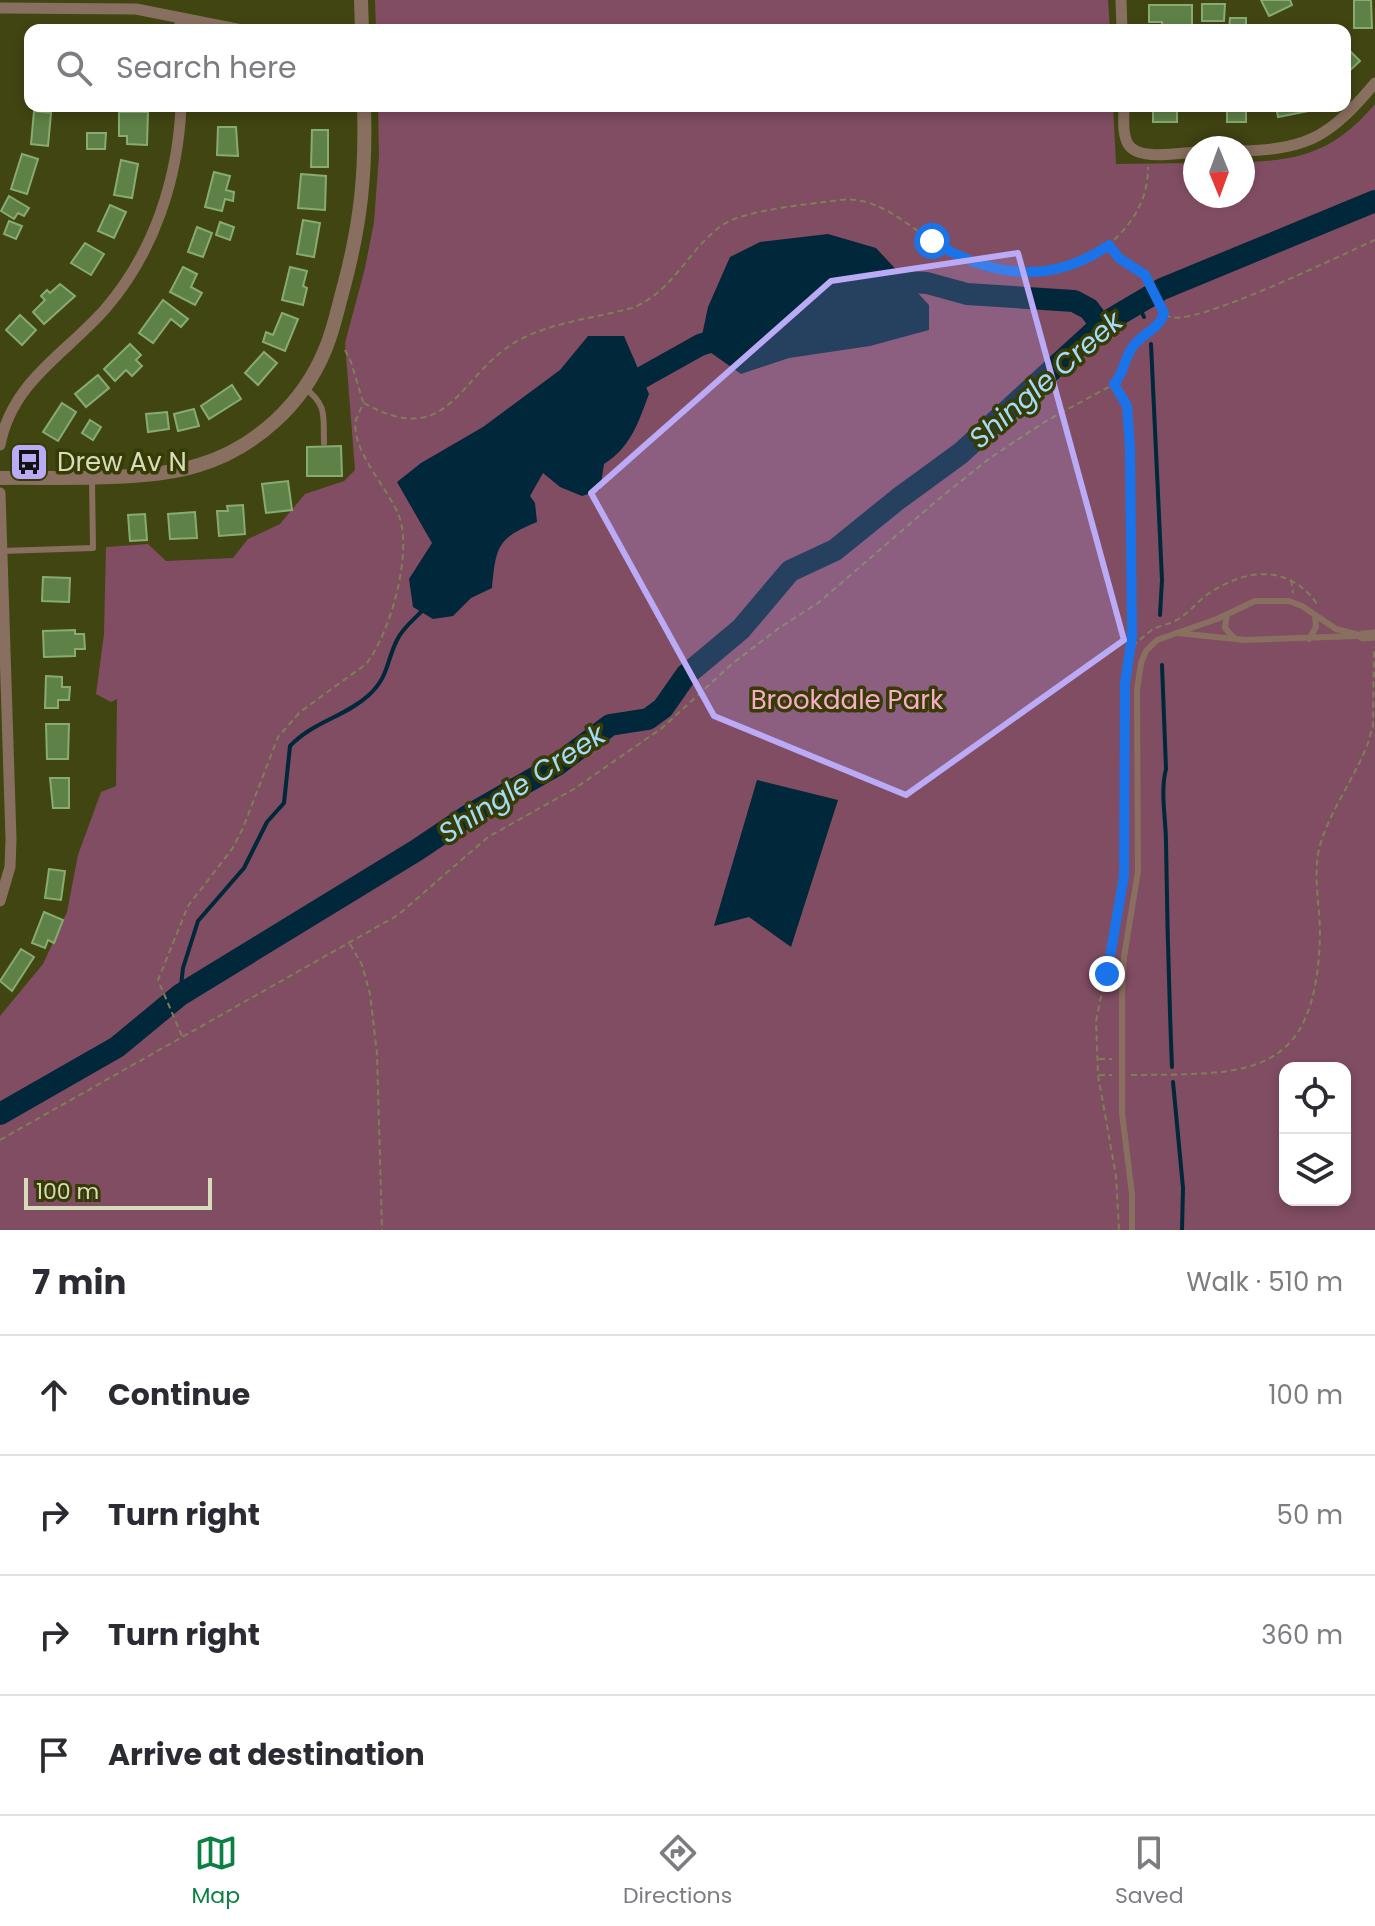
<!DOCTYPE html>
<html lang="en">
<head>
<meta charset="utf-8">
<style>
  body { margin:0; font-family:Poppins,sans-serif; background:#f2f2f3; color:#2b2b33 }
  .controls { position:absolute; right:24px; bottom:24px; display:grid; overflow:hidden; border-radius:16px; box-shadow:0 4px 12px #0003 }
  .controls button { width:72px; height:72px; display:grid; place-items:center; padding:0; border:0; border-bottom:2px solid #e1e1e2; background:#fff; color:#2b2b33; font:40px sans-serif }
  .compass { position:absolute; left:1183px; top:136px; width:72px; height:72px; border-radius:50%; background:#fff; box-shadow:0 4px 12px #0003; rotate:179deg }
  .scale { position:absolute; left:24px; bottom:20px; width:188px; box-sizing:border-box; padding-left:8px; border:4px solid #d7dcbb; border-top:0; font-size:22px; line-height:28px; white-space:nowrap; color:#d7dcbb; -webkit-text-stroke:6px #373b04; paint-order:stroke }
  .stop { position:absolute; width:24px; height:24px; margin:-18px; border:6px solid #1a73e8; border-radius:50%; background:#fff }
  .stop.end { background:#1a73e8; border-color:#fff; box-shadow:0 2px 8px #0008 }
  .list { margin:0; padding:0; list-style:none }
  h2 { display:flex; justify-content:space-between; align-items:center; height:104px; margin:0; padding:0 32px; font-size:34px }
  h2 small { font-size:26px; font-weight:400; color:#7c7c81 }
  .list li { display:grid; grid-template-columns:52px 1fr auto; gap:24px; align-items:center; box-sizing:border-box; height:120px; padding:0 32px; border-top:2px solid #e1e1e2 }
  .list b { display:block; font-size:30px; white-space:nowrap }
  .list em { font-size:26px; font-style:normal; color:#7c7c81 }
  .icon { flex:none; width:44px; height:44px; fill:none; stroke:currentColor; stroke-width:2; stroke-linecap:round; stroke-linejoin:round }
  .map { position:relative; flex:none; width:1375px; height:1230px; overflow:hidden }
  .search { position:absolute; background:#fff; box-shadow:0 4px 12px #0003; left:24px; right:24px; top:24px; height:88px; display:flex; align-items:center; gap:20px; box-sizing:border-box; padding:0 28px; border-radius:16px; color:#7c7c81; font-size:30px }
  .sheet { height:584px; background:#fff }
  nav { display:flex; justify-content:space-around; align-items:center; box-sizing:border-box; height:112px; border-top:2px solid #e1e1e2; background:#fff; font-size:22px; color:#7c7c81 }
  nav a { display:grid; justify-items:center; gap:4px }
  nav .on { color:#0b8043 }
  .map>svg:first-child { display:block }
</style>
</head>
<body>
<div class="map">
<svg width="1375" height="1230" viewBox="0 0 1375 1230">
  <rect width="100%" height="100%" fill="#414512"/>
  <g fill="#814d63" fill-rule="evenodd">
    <polygon points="375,0 1108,0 1110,30 376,30"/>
    <path d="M 1375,104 L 1375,1230 L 0,1230 L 0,1016 L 43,964 L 67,912 L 78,855 L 101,792 L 116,786 L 117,699 L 111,702 L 96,694 L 104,634 L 106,547 L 148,544 L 166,561 L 233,558 L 248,539 L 280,524 L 305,494 L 344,481 L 355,470 L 345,343 L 365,268 L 374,222 L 379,155 L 378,106 L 1113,106 L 1116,164 L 1195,163 L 1195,196 L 1243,196 L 1243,162 C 1302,161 1336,150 1375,104 ZM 1285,1068 L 1345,1068 L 1345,1200 L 1285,1200 Z"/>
  </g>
  <g fill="#00273a">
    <polygon points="828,234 876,248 929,305 929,330 870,346 789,358 741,374 700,345 708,307 730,257 760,242"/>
    <path d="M 588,336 L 624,336 L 649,394 C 638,423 631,447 604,464 L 600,490 L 582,496 L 560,487 L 543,473 L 530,496 L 535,503 L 537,522 C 497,538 496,547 492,588 L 471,598 L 453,616 L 433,619 L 413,607 L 409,579 L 432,543 L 397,482 L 421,463 L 483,427 L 560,370 Z"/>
    <polygon points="757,780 838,800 791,947 749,917 714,926"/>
  </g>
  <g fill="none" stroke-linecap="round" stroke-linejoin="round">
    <g stroke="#00273a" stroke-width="4">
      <polyline points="1137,302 1144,317"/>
      <polyline points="1151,344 1162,580 1160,615"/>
      <path d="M 1162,665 L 1166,769 C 1160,792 1166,819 1166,843 C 1167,918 1169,993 1172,1067"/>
      <path d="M 180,995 L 183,968 L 198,921 L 244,868 L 267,822 L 284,803 L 290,746 C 314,721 345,717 369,695 C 389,676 386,662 397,640 C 402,629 412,621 421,612"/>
      <polyline points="1173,1082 1183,1188 1182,1230"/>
    </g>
    <g stroke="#00273a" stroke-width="22">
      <polyline points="883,288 910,282 927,283 967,294 1074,301 1089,309 1101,325"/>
      <polyline points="616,392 700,345 728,336"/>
      <polyline points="0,1114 117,1047 180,995 417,850 469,815 557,765 610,725 648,719 663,708 686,675 741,629 790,571 835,550 898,499 961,453 1101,325 1162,289 1375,201"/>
    </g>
  </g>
  <g fill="#5e8147" stroke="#88ab71" stroke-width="2">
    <polygon points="1261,0 1290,0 1292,5 1269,16"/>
    <polygon points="1354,0 1371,0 1372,28 1354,28"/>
    <polygon points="1202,4 1225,4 1224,21 1202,21"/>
    <polygon points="1149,5 1192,5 1192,25 1174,25 1174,30 1162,30 1162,22 1149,22"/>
    <polygon points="1230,18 1246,18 1246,30 1229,30"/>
    <polygon points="1346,47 1360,61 1345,75 1345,48"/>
    <rect x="1153" y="106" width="24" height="16"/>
    <polygon points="1276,106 1308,106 1309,111 1278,117"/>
    <rect x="1227" y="108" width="19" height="14"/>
    <polygon points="34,111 51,113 48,146 31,144"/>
    <polygon points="119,112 148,112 147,145 127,144 127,136 119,136"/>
    <polygon points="218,127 236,127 238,156 217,155"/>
    <polygon points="312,130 328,130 328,167 311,167"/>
    <polygon points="87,133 106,133 105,149 87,149"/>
    <polygon points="22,154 38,159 27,194 11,189"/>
    <polygon points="121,160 138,164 132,198 114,195"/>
    <polygon points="214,172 230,176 226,190 234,192 233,201 225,199 222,211 205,207"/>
    <polygon points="301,174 326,176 325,210 298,208"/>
    <polygon points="9,196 29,208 24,216 18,213 14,219 1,211"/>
    <polygon points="110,205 126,212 114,238 98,231"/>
    <polygon points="303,220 320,223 314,257 297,254"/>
    <polygon points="9,221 22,226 16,239 4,234"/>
    <polygon points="220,222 234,227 230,240 216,235"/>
    <polygon points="197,227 212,233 203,257 188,252"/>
    <polygon points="85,243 104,254 91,275 71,263"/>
    <polygon points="183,267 197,274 191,287 202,293 195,305 170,292"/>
    <polygon points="290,267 307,271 303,286 307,288 303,305 282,300"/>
    <polygon points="60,284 75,296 44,324 33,312 45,300 41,296 47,290 50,293"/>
    <polygon points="163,300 188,319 181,327 171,319 153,343 139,333"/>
    <polygon points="282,313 298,319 285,351 263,342 266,332 273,335"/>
    <polygon points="20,315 36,330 22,345 6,330"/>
    <polygon points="130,344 141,355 136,360 142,366 132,376 126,370 115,381 104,369"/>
    <polygon points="264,352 277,363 258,385 245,373"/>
    <polygon points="98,375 109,388 86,407 75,394"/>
    <polygon points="232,385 241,399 209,419 201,406"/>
    <polygon points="62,403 76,412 58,441 43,432"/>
    <polygon points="194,409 199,426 178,431 174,414"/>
    <polygon points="167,412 169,429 148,432 146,414"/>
    <polygon points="90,420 101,427 93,440 82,433"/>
    <polygon points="341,446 342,476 307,476 307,447"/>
    <polygon points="288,481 292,510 266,513 262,484"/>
    <polygon points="243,505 245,534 219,536 217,511 228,511 227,506"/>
    <polygon points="195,512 197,538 170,539 168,514"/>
    <polygon points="145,514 147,540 130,541 128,515"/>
    <polygon points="43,577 70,578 69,602 42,601"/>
    <polygon points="75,630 75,634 84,634 85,649 75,649 75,656 44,657 43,631"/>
    <polygon points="46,676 62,677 62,687 70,687 69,700 58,700 58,708 45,708"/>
    <polygon points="46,724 69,724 68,759 47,759"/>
    <polygon points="50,778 69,778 69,808 53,808"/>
    <polygon points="49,869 65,871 61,900 45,898"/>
    <polygon points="44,912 63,920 54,943 48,940 45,948 32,943"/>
    <polygon points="21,949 34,957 12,991 0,981"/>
  </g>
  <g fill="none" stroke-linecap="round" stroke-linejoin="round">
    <g stroke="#7c8054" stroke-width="2" stroke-dasharray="6 4" stroke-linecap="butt">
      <path d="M 1110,246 C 1122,263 1139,265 1147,278 C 1154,288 1157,309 1168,316 C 1189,330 1345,253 1375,240"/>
      <polyline points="345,350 351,362 363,402"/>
      <path d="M 1114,384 C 1125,372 1125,354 1136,343 C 1146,333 1160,328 1164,314"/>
      <polyline points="1291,580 1293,593"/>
      <path d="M 1132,646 C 1139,641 1145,635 1152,630 C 1161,625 1171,624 1180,618 C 1191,611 1198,601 1208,594 C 1246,568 1289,564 1317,604"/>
      <polyline points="350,944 362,965 370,994 377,1054 382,1230"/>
      <path d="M 182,1036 L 158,980 L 188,906 L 232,849 L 243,828 L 278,737 L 300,712 L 366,664 C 390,634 413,553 399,516 C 389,489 350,450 356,420 C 358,415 361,408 364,403 C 451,452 458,373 519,340 C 553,322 595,318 632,308 C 673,292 687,251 721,226 C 742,210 811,204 839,200 C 880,195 909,228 942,247 C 993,277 1067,286 1113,241 C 1135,220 1148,198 1148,167"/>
      <polyline points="1099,1059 1112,1059"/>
      <polyline points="1099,1075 1112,1075"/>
      <path d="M 1131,1075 C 1251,1074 1316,1079 1320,935 C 1320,907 1313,876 1319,849 C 1328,813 1355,778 1368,743 L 1373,726 L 1374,647"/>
      <polyline points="0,1140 398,915 488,837 574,789 662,728 733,663 779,628 818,603 940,498 990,458 1046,421 1114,384 1127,406 1130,448 1131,646 1125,683 1124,887 1096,1021 1098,1075 1116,1176 1119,1230"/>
    </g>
    <g stroke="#896f5f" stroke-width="6">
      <path d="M 304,387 C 328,406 323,415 324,443"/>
      <polyline points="2,551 93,548 92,480"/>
      <polyline points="1227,614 1225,628 1234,638"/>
      <polyline points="1177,633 1245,640 1357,636"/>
      <polyline points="1309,639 1316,627 1315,615"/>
      <polyline points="1132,1230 1132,1194 1122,1113 1122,994 1124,957 1138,871 1137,690 1141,663 1146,651 1157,640 1217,619 1255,601 1289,601 1302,606 1336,629 1363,636"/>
    </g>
    <g stroke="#896f5f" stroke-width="11">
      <polyline points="1121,0 1122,30"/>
      <polyline points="0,8 136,9 242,30"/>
      <polyline points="180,18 180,30"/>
      <path d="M 1124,106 C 1124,118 1122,133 1128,144 C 1138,161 1178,153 1195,152"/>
      <path d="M 1243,151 C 1311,149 1332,134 1375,83"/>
      <path d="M 0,445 C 12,381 66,354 106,308 C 154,252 178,179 181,106"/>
      <polyline points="0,493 11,839 10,867 0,901"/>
      <polyline points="1363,636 1375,635"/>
    </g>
    <g stroke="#896f5f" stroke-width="14">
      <polyline points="361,0 362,30"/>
      <path d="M 0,478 C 59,477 145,482 199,465 C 255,448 303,404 325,350 C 334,329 338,307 344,286 C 361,222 366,172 364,106"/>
    </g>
  </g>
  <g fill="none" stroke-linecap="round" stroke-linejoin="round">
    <path stroke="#1a73e8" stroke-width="10" d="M 932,241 C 991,277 1050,286 1109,245 L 1119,258 L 1145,275 L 1164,313 C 1160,328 1144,333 1134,345 C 1124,357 1125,372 1114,384 L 1127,406 L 1130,448 L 1132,637 L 1125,683 L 1124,876 L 1107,974"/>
  </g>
  <path fill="#bbaaf6" fill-opacity="0.2" stroke="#bbaaf6" stroke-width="6" stroke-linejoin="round" d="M 1018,253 L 1124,640 L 906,795 L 714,716 L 591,493 L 831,281 Z"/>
  <defs>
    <g id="bus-square" transform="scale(2)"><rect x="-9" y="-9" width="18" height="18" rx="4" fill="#bbaaf6" stroke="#373b04"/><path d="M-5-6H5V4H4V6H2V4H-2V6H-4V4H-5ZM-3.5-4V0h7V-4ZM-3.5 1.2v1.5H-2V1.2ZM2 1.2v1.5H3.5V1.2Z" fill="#111"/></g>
  </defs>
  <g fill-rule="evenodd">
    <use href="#bus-square" x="29" y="462"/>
  </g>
  <g text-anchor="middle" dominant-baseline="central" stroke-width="7" stroke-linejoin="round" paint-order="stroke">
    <g font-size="26" fill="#d7dcbb" stroke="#373b04" text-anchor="start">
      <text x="57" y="462">Drew Av N</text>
    </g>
    <g font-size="26" fill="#f9abca" stroke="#373b04">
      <text x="847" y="700">Brookdale Park</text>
    </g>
    <g font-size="28" font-style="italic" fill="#a2dbfc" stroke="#373b04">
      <text transform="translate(1046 380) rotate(-41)">Shingle Creek</text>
      <text transform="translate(522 784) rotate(-33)">Shingle Creek</text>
    </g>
  </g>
</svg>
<div class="controls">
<button><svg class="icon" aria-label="locate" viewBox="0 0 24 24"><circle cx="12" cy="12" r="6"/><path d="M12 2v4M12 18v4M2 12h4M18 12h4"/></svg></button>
<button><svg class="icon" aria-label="layers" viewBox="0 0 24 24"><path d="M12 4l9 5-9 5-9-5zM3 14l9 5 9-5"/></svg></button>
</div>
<svg class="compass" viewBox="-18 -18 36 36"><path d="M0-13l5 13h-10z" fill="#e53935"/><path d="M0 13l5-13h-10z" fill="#7c7c81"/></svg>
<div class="scale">100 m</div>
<div class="stop" style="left:932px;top:241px"></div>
<div class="stop end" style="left:1107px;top:974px"></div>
<div class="search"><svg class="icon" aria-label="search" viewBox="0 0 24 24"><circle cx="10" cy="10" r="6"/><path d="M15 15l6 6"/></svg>Search here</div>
</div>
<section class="sheet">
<h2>7 min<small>Walk · 510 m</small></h2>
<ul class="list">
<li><svg class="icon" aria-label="ahead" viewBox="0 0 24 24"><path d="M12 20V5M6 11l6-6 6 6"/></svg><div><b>Continue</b></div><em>100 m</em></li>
<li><svg class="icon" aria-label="right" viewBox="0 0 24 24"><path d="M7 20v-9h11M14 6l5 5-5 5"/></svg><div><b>Turn right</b></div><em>50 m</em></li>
<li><svg class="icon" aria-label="right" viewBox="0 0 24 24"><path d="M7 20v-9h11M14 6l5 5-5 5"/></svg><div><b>Turn right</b></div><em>360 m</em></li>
<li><svg class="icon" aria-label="arrive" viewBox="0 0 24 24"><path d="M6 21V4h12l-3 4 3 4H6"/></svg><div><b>Arrive at destination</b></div></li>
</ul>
</section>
<nav>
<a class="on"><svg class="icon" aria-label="map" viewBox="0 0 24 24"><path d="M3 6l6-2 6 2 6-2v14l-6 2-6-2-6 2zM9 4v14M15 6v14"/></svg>Map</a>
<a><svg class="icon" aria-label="directions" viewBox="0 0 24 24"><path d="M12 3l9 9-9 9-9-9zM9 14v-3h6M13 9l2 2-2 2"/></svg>Directions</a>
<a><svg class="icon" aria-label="saved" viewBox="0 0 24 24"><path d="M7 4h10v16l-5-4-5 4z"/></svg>Saved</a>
</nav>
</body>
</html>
